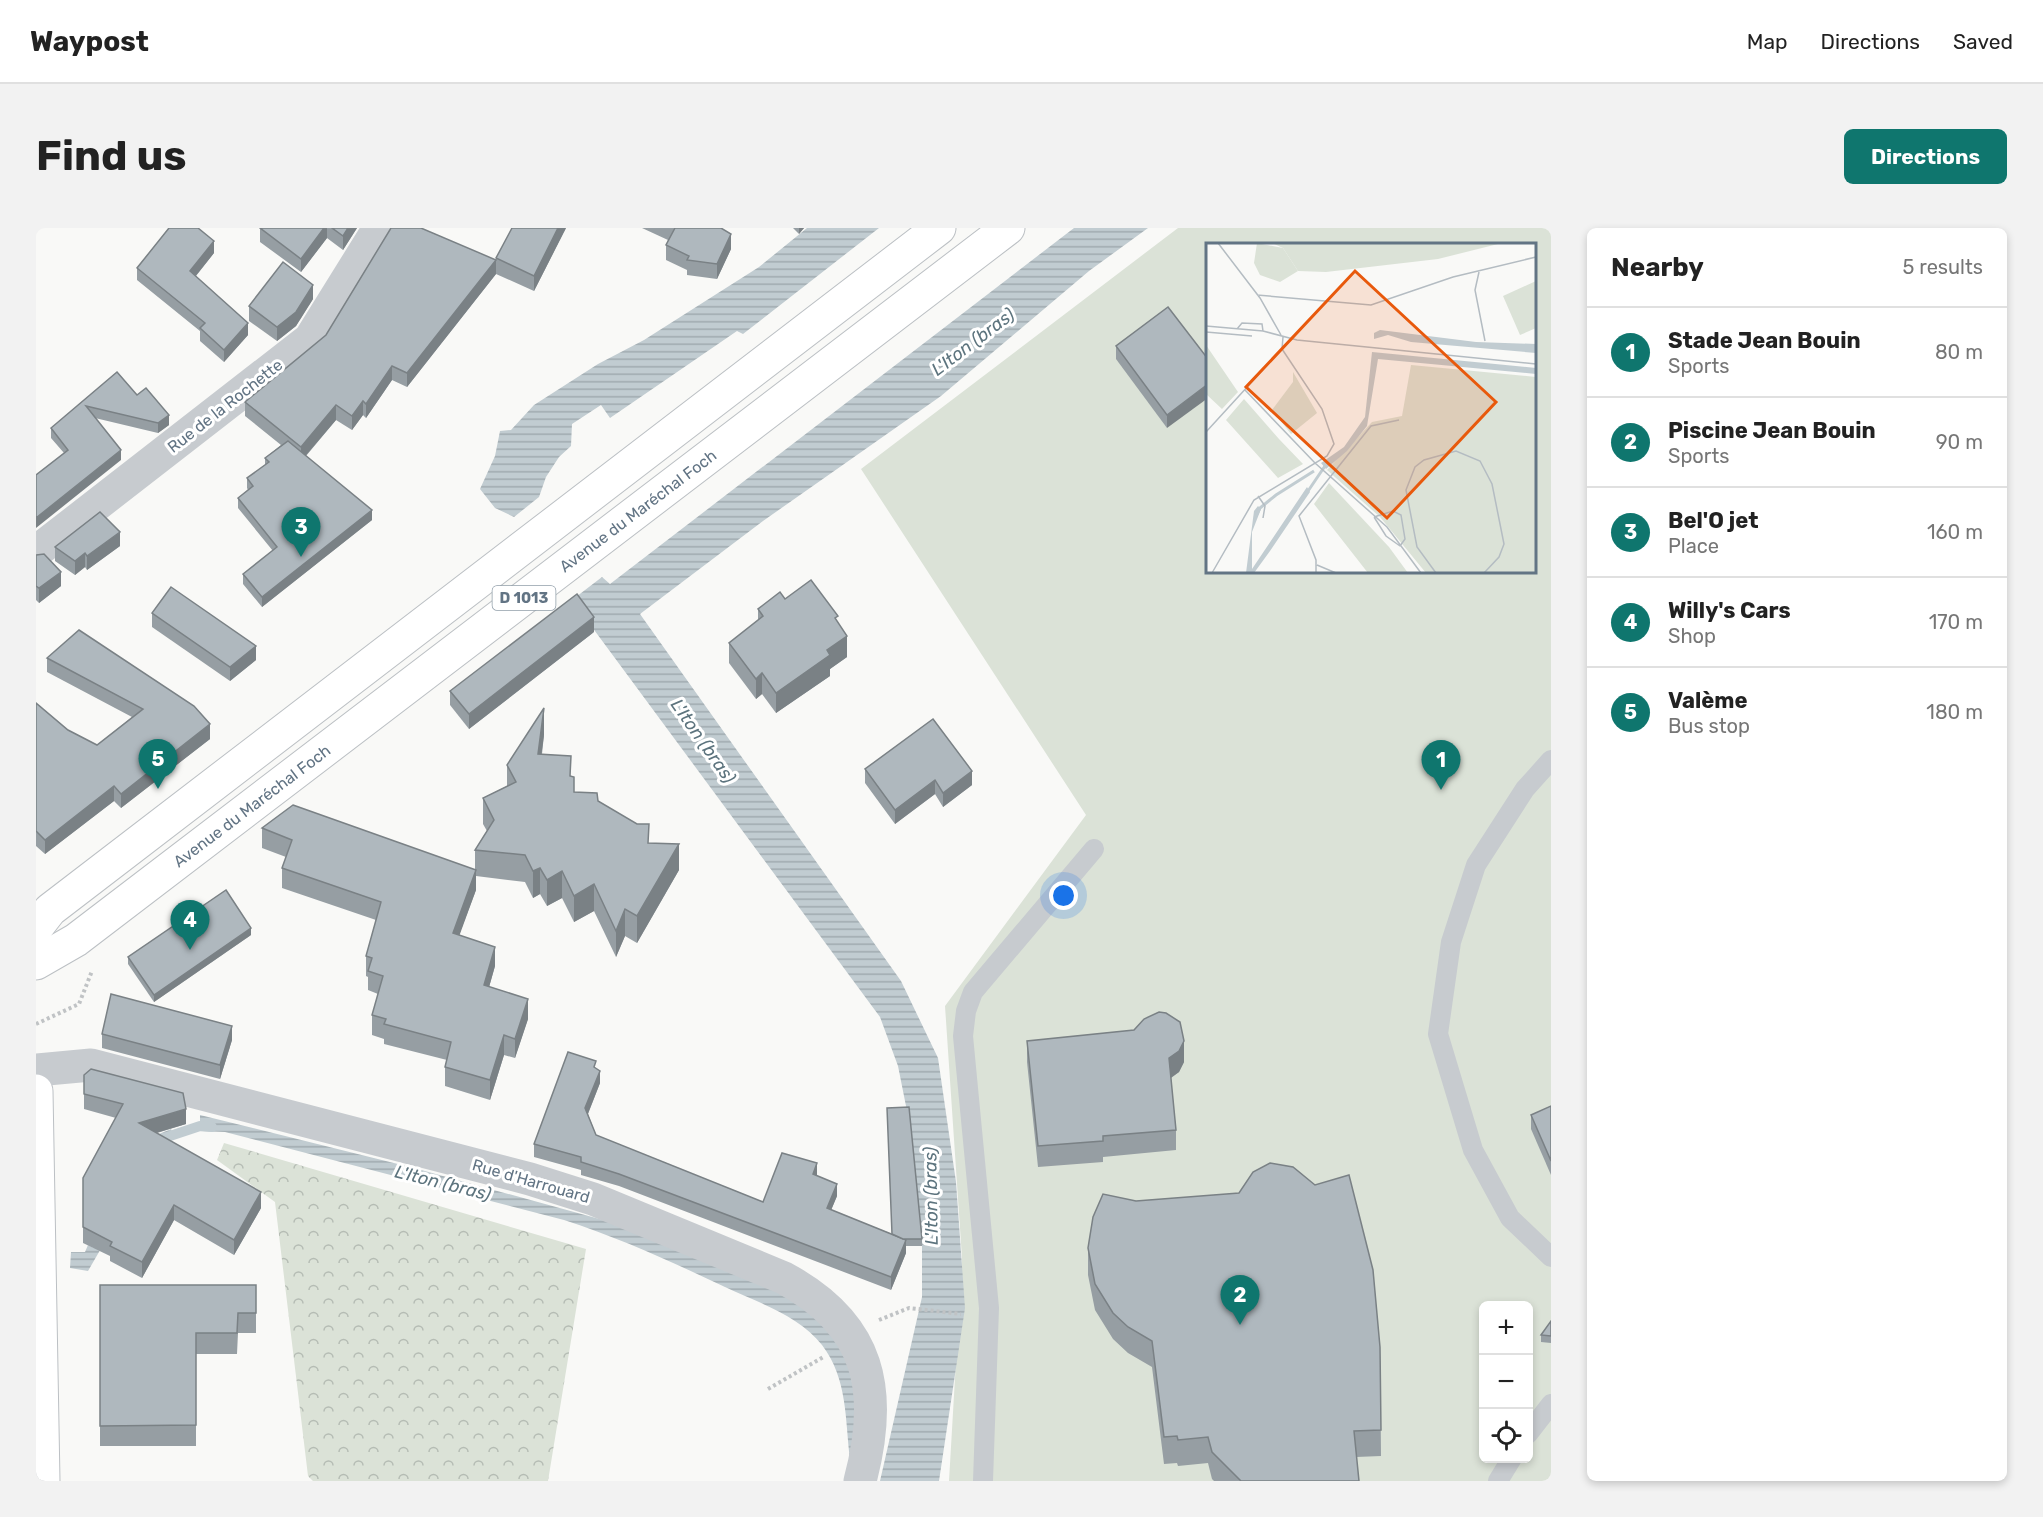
<!DOCTYPE html>
<html lang="en">
<head>
<meta charset="utf-8">
<style>
  body { margin:0; font-family:Rubik,sans-serif; background:#f2f2f2; color:#222 }
  .controls { position:absolute; right:18px; bottom:18px; display:grid; overflow:hidden; border-radius:9px; box-shadow:0 3px 9px #0003 }
  .controls button { width:54px; height:54px; display:grid; place-items:center; padding:0; border:0; border-bottom:2px solid #e0e0e0; background:#fff; color:#222; font:30px sans-serif }
  .you { position:absolute; left:1028px; top:668px; width:21px; height:21px; margin:-15px; border:4px solid #fff; border-radius:50%; background:#1a73e8; box-shadow:0 0 0 9px #1a73e833 }
  .badge { display:grid; place-items:center; width:39px; height:39px; border-radius:50%; background:#0f766e; color:#fff; font-size:20px; font-weight:700 }
  .pin { position:absolute; translate:-50% -50px; filter:drop-shadow(0 2px 3px #0008) }
  .pin::after { content:''; position:absolute; top:32px; width:21px; height:18px; background:inherit; clip-path:polygon(0 0,100% 0,50% 100%) }
  .list { margin:0; padding:0; list-style:none }
  h2 { display:flex; justify-content:space-between; align-items:center; height:78px; margin:0; padding:0 24px; font-size:26px }
  h2 small { font-size:20px; font-weight:400; color:#767676 }
  .list li { display:grid; grid-template-columns:39px 1fr auto; gap:18px; align-items:center; box-sizing:border-box; height:90px; padding:0 24px; border-top:2px solid #e0e0e0 }
  .list b { display:block; font-size:22px; white-space:nowrap }
  .list p { margin:0; font-size:20px; white-space:nowrap; color:#767676 }
  .list em { font-size:20px; font-style:normal; color:#767676 }
  .icon { flex:none; width:33px; height:33px; fill:none; stroke:currentColor; stroke-width:2; stroke-linecap:round; stroke-linejoin:round }
  .map { position:relative; flex:none; width:1515px; height:1253px; overflow:hidden; border-radius:9px }
  header { display:flex; align-items:center; gap:36px; box-sizing:border-box; height:84px; padding:0 30px; background:#fff; border-bottom:2px solid #e0e0e0 }
  header strong { font-size:28px }
  nav { display:flex; gap:33px; margin-inline-start:auto; font-size:21px }
  .intro { display:flex; align-items:center; justify-content:space-between; box-sizing:border-box; height:144px; padding:0 36px }
  h1 { margin:0; font-size:42px }
  .button { padding:15px 27px; border-radius:9px; background:#0f766e; color:#fff; font-size:21px; font-weight:700 }
  main { display:flex; gap:36px; padding:0 36px }
  aside { flex:1; background:#fff; border-radius:9px; box-shadow:0 3px 9px #0003 }
  .map>svg:first-child { display:block }
</style>
</head>
<body>
<header>
<strong>Waypost</strong>
<nav><a>Map</a><a>Directions</a><a>Saved</a></nav>
</header>
<div class="intro"><h1>Find us</h1><a class="button">Directions</a></div>
<main>
<div class="map">
<svg width="1515" height="1253" viewBox="0 0 1515 1253">
  <defs>
    <pattern id="park-crowns" width="20" height="18" patternUnits="userSpaceOnUse" patternTransform="scale(1.5)"><rect width="20" height="18" fill="#dbe2d7"/><path d="M2 6a3 3 0 1 1 6 0M12 15a3 3 0 1 1 6 0" fill="none" stroke="#b5bcb4"/></pattern>
    <pattern id="water-rules" width="6" height="5" patternUnits="userSpaceOnUse" patternTransform="scale(1.5)"><rect width="6" height="5" fill="#c1ccd1"/><path d="M0 2.5h6" fill="none" stroke="#a0aaaf"/></pattern>
  </defs>
  <rect width="100%" height="100%" fill="#f9f9f7"/>
  <polygon fill="url(#park-crowns)" points="188,915 550,1021 512,1253 277,1253 272,1248 239,974 181,932"/>
  <path fill="#dbe2d7" fill-rule="evenodd" d="M 1142,0 L 1515,0 L 1515,1253 L 913,1253 L 926,1030 L 909,778 L 1050,587 L 825,241 ZM 1172,16 L 1498,16 L 1498,344 L 1172,344 ZM 1448,1078 L 1492,1078 L 1492,1230 L 1448,1230 Z"/>
  <g fill="url(#water-rules)">
    <polygon points="771,0 843,0 707,106 701,103 574,190 565,177 536,196 535,218 523,229 510,249 503,269 478,289 459,280 444,261 459,228 464,203 475,202 498,177 562,136 608,112 723,39"/>
    <polygon points="1038,0 1112,0 1053,43 905,168 727,293 604,386 865,753 902,830 920,954 929,1080 903,1253 844,1253 886,1069 886,1018 871,883 862,838 844,789 536,372 566,349 574,356"/>
    <path d="M 164,887 L 378,940 L 578,995 L 755,1070 L 788,1095 L 811,1131 L 821,1177 L 814,1231 C 809,1192 812,1151 786,1117 C 764,1088 721,1074 689,1059 C 636,1034 584,1010 528,992 L 189,904 L 164,903 Z"/>
    <polygon points="135,901 138,908 126,915 52,1043 34,1040 35,1024 49,1024 52,1017 58,1020 116,909"/>
  </g>
  <g fill="none" stroke-linecap="round" stroke-linejoin="round">
    <polyline stroke="#c1ccd1" stroke-width="10" points="125,911 164,898 176,899"/>
    <g stroke="#bcc0c4" stroke-width="35">
      <g id="primary">
        <polyline points="0,700 14,682 903,0"/>
        <polyline points="0,735 40,712 972,0"/>
        <polyline points="0,863 7,1253"/>
      </g>
    </g>
    <g stroke="#c0c3c5" stroke-width="4" stroke-dasharray="3 3" stroke-linecap="butt">
      <polyline points="0,796 43,776 56,743"/>
      <polyline points="843,1092 873,1080 925,1086"/>
      <polyline points="732,1161 789,1128"/>
    </g>
    <g stroke="#c7cbcf" stroke-width="20">
      <polyline points="1515,532 1489,561 1440,637 1415,714 1402,806 1437,922 1474,990 1515,1029"/>
      <polyline points="1492,1206 1515,1176"/>
      <polyline points="947,1253 953,1080 927,808 930,783 937,764 1058,621"/>
      <polyline points="1462,1253 1476,1230"/>
    </g>
    <g stroke="#c7cbcf" stroke-width="33">
      <polyline points="0,324 274,111 343,0"/>
      <path d="M 0,842 L 55,837 L 494,951 L 557,971 L 748,1050 C 835,1097 848,1163 824,1253"/>
    </g>
    <use href="#primary" stroke="#fff" stroke-width="33"/>
  </g>
  <g fill="#969ea3">
    <polygon points="224,0 321,0 307,22 291,10 265,44 224,14"/>
    <polygon points="530,0 498,63 460,46 371,159 356,152 330,190 327,187 316,202 300,192 270,228 336,292 226,379 207,356 207,346 237,323 202,280 202,270 212,262 211,260 211,250 229,237 229,230 245,217 209,188 209,174 460,32 460,30"/>
    <polygon points="606,0 685,0 695,21 681,51 651,47 651,42 630,32 630,17 632,12"/>
    <polygon points="757,0 768,0 763,6"/>
    <polygon points="178,25 160,48 212,107 188,134 164,113 164,103 101,52 101,40"/>
    <polygon points="277,71 260,98 241,113 213,93 213,78"/>
    <polygon points="1132,79 1131,200 1080,131 1080,118"/>
    <polygon points="81,144 101,167 133,197 122,205 59,190 85,232 28,225 15,210 15,200"/>
    <polygon points="84,318 51,342 49,339 39,347 19,333 19,319"/>
    <polygon points="0,327 25,358 3,375 0,372"/>
    <polygon points="749,371 802,395 811,429 794,441 794,448 740,485 726,466 720,471 693,435 693,415 722,393 722,381"/>
    <polygon points="116,385 220,432 194,453 116,399"/>
    <polygon points="558,404 433,501 414,477 414,463"/>
    <polygon points="11,430 174,511 85,580 78,573 9,626 0,618 0,475 32,502 61,517 96,489 11,444"/>
    <polygon points="508,507 506,526 535,548 538,564 562,573 643,642 601,715 589,708 580,729 558,683 538,694 526,670 511,678 504,666 497,670 489,654 440,648 440,662 423,707 459,738 453,759 492,791 479,830 468,827 454,872 409,858 409,839 411,832 348,816 348,811 336,807 336,787 342,766 332,762 332,749 330,748 330,728 340,692 246,660 246,640 250,629 226,620 226,600 439,642 439,622 451,603 447,596 447,570 471,558 471,537"/>
    <polygon points="829,541 936,557 907,579 899,566 859,596 829,555"/>
    <polygon points="215,707 118,774 92,736 92,729"/>
    <polygon points="1098,802 1148,834 1143,844 1135,850 1140,902 1140,922 1067,929 1067,934 1002,939 991,834 991,813"/>
    <polygon points="66,806 196,812 184,851 66,820"/>
    <polygon points="560,841 564,855 552,886 560,907 727,974 781,948 801,968 795,982 856,1006 886,1011 886,1018 870,1018 870,1025 855,1062 583,958 545,947 545,942 498,929 498,916"/>
    <polygon points="48,847 150,896 121,905 225,980 198,1027 138,992 106,1050 74,1033 74,1028 47,1015 47,950 80,890 48,881"/>
    <polygon points="1515,878 1515,947 1495,901 1495,887"/>
    <polygon points="1052,1020 1344,1119 1345,1228 1320,1229 1323,1253 1178,1253 1176,1251 1172,1235 1142,1238 1141,1235 1128,1236 1116,1139 1092,1125 1077,1111 1059,1082 1052,1047"/>
    <polygon points="64,1057 220,1057 220,1105 202,1105 201,1126 160,1126 160,1218 64,1218"/>
    <polygon points="1515,1093 1515,1115 1505,1114 1505,1107"/>
  </g>
  <g fill="#7a8185">
    <polygon points="288,0 291,0 291,10 265,44 265,31"/>
    <polygon points="312,0 321,0 307,22 307,8"/>
    <polygon points="522,0 530,0 498,63 498,48"/>
    <polygon points="763,0 768,0 763,6"/>
    <polygon points="695,6 695,21 681,51 681,36"/>
    <polygon points="178,13 178,25 154,55 154,43"/>
    <polygon points="460,32 460,46 371,159 371,145"/>
    <polygon points="277,57 277,71 260,98 241,113 241,99"/>
    <polygon points="212,95 212,107 188,134 188,122"/>
    <polygon points="356,138 356,152 330,190 330,176"/>
    <polygon points="1172,156 1172,170 1131,200 1131,187"/>
    <polygon points="327,173 327,187 316,202 316,188"/>
    <polygon points="300,177 300,192 265,233 265,219"/>
    <polygon points="133,187 133,197 122,205 122,195"/>
    <polygon points="85,222 85,232 0,300 0,290"/>
    <polygon points="336,282 336,292 226,379 226,369"/>
    <polygon points="84,304 84,318 51,342 51,328"/>
    <polygon points="49,325 49,339 39,347 39,333"/>
    <polygon points="25,344 25,358 3,375 3,360"/>
    <polygon points="558,389 558,404 433,501 433,486"/>
    <polygon points="811,408 811,429 794,441 794,448 740,485 740,465 791,422"/>
    <polygon points="220,418 220,432 194,453 194,439"/>
    <polygon points="726,445 726,466 720,471 720,451"/>
    <polygon points="508,480 508,507 502,552 502,526"/>
    <polygon points="174,496 174,511 85,580 85,566"/>
    <polygon points="936,543 936,557 907,579 907,565"/>
    <polygon points="899,552 899,566 859,596 859,582"/>
    <polygon points="78,558 78,573 9,626 9,612"/>
    <polygon points="643,616 643,642 601,715 601,688"/>
    <polygon points="504,640 504,666 497,670 497,643"/>
    <polygon points="440,642 440,662 417,725 417,705"/>
    <polygon points="526,643 526,670 511,678 511,652"/>
    <polygon points="558,656 558,683 538,694 538,668"/>
    <polygon points="589,681 589,708 580,729 580,703"/>
    <polygon points="215,700 215,707 118,774 118,767"/>
    <polygon points="459,719 459,738 448,777 448,757"/>
    <polygon points="492,771 492,791 479,830 479,811"/>
    <polygon points="196,798 196,812 184,851 184,837"/>
    <polygon points="468,807 468,827 454,872 454,852"/>
    <polygon points="1148,813 1148,834 1143,844 1133,851 1133,830"/>
    <polygon points="564,843 564,855 549,893 549,880"/>
    <polygon points="150,881 150,896 103,910 103,895"/>
    <polygon points="781,935 781,948 777,946"/>
    <polygon points="801,956 801,968 791,992 791,980"/>
    <polygon points="225,964 225,980 198,1027 198,1012"/>
    <polygon points="138,977 138,992 106,1050 106,1034"/>
    <polygon points="870,1012 870,1025 855,1062 855,1049"/>
  </g>
  <g fill="#afb8be" stroke="#7a8185" stroke-width="1.5">
    <polygon points="133,0 162,0 178,13 154,43 212,95 188,122 164,100 169,95 101,40"/>
    <polygon points="224,0 288,0 265,31"/>
    <polygon points="296,0 312,0 307,8"/>
    <polygon points="355,0 385,0 460,32 371,145 356,138 330,176 327,173 316,188 300,177 265,219 209,174 290,107"/>
    <polygon points="476,0 522,0 498,48 460,30"/>
    <polygon points="639,0 685,0 695,6 681,36 651,32 653,28 630,17"/>
    <polygon points="247,34 277,57 260,84 241,99 213,78"/>
    <polygon points="1132,79 1172,131 1172,156 1131,187 1080,118"/>
    <polygon points="81,144 101,167 110,160 133,187 122,195 50,178 85,222 0,290 0,247 32,222 15,200"/>
    <polygon points="252,213 336,282 226,369 207,346 241,319 202,270 217,258 211,250 233,234 229,230"/>
    <polygon points="64,284 84,304 51,328 49,325 39,333 19,319"/>
    <polygon points="8,326 25,344 3,360 0,358 0,327"/>
    <polygon points="775,352 802,388 799,390 811,408 791,422 794,427 740,465 726,445 720,451 693,415 727,388 722,381 744,364 749,371"/>
    <polygon points="135,359 220,418 194,439 116,385"/>
    <polygon points="541,366 558,389 433,486 414,463"/>
    <polygon points="43,402 158,478 174,496 85,566 78,558 9,612 0,603 0,475 32,502 61,517 107,481 11,430"/>
    <polygon points="508,480 502,526 535,528 534,548 538,549 538,564 561,565 562,573 601,596 613,596 612,615 643,616 601,688 589,681 580,703 558,656 538,668 526,643 511,652 504,640 497,643 489,627 439,622 458,592 447,570 480,554 471,537"/>
    <polygon points="897,491 936,543 907,565 899,552 859,582 829,541"/>
    <polygon points="257,577 440,642 417,705 459,719 448,757 492,771 479,811 468,807 454,852 409,839 415,814 348,796 350,791 336,787 347,748 332,743 336,730 330,728 345,674 246,640 256,612 226,600"/>
    <polygon points="190,662 215,700 118,767 92,729"/>
    <polygon points="75,766 196,798 184,837 66,806"/>
    <polygon points="1123,784 1130,785 1144,794 1148,813 1143,823 1133,830 1140,902 1067,908 1067,913 1002,918 991,813 1098,802 1108,791"/>
    <polygon points="532,824 560,833 558,839 564,843 549,880 560,907 727,974 746,925 781,935 777,946 801,956 791,980 870,1012 855,1049 583,946 545,934 545,929 498,916"/>
    <polygon points="55,841 147,865 150,881 103,895 225,964 198,1012 138,977 106,1034 74,1018 76,1014 47,999 47,950 87,876 48,866 48,847"/>
    <polygon points="1515,878 1515,933 1495,887"/>
    <polygon points="873,879 886,1011 867,1011 856,1006 851,880"/>
    <polygon points="1234,935 1257,939 1279,957 1313,947 1337,1042 1344,1119 1345,1202 1318,1203 1323,1253 1205,1253 1176,1224 1172,1209 1142,1212 1141,1208 1128,1209 1116,1113 1092,1099 1077,1085 1059,1056 1052,1020 1057,989 1067,966 1100,973 1203,965 1217,944"/>
    <polygon points="64,1057 220,1057 220,1085 202,1085 201,1105 160,1105 160,1197 64,1198"/>
    <polygon points="1515,1093 1515,1108 1505,1107"/>
  </g>
  <g text-anchor="middle" dominant-baseline="central" stroke-width="6" stroke-linejoin="round" paint-order="stroke">
    <rect fill="#fff" stroke="#919ea9" stroke-width="1.5" x="456.5" y="358" width="63" height="24" rx="4.5"/>
    <g font-size="15" font-weight="bold" fill="#627484">
      <text x="488" y="370">D 1013</text>
    </g>
    <g font-size="16" fill="#627484" stroke="#fff">
      <text transform="translate(189 178) rotate(-38)">Rue de la Rochette</text>
      <text transform="translate(602 283) rotate(-37)">Avenue du Maréchal Foch</text>
      <text transform="translate(216 578) rotate(-37)">Avenue du Maréchal Foch</text>
      <text transform="translate(495 953) rotate(16)">Rue d'Harrouard</text>
    </g>
    <g font-size="18" font-style="italic" fill="#5d747e" stroke="#fff">
      <text transform="translate(937 114) rotate(-37)">L'Iton (bras)</text>
      <text transform="translate(667 513) rotate(55)">L'Iton (bras)</text>
      <text transform="translate(407 955) rotate(14)">L'Iton (bras)</text>
      <text transform="translate(895 968) rotate(-91)">L'Iton (bras)</text>
    </g>
  </g>
  <g transform="translate(1170 15)">
    <rect width="330" height="330" fill="#f9f9f7"/>
    <path d="M 66,0 L 296,0 L 232,16 L 120,29 L 92,28 L 77,5 Z" fill="#dbe2d7"/>
    <path d="M 51,0 L 77,5 L 92,28 L 74,39 L 54,32 L 48,20 ZM 0,102 L 32,149 L 16,166 L 0,151 ZM 38,156 L 73,196 L 97,221 L 72,235 L 20,177 ZM 123,240 L 183,304 L 202,330 L 162,330 L 108,261 Z" fill="#dbe2d7"/>
    <path d="M 87,129 L 111,170 L 85,191 L 66,167 L 87,139 Z" fill="#dbe2d7"/>
    <path d="M 330,38 L 330,85 L 314,92 L 297,53 ZM 205,122 L 330,134 L 330,330 L 220,330 L 174,274 L 121,227 L 166,179 L 196,173 Z" fill="#dbe2d7"/>
    <path d="M 174,87 L 270,99 L 330,101 L 330,110 L 205,99 L 182,92 L 168,96 L 168,90 ZM 166,109 L 330,125 L 330,131 L 172,116 L 161,183 L 141,208 L 120,226 L 115,220 L 138,204 L 159,174 ZM 101,244 L 104,249 L 64,308 L 48,330 L 40,330 L 48,268 L 52,263 L 55,266 L 46,289 L 46,326 Z" fill="#c1ccd1"/>
    <path fill="none" stroke="#c1ccd1" stroke-width="3" d="M 98,254 L 121,220M 49,275 L 54,265 L 70,252 L 108,228"/>
    <path fill="none" stroke="#b4bcc2" stroke-width="1.5" d="M 12,0 L 54,55 L 75,92M 273,29 L 269,47 L 279,98M 51,52 L 165,62 L 247,34 L 330,14M 0,83 L 57,88 L 91,97 L 330,121M 31,86 L 36,80 L 56,81 L 57,88M 0,89 L 46,93M 39,147 L 109,220 L 181,284 L 215,330M 0,189 L 76,106 L 77,94M 52,253 L 59,263 L 57,275M 168,274 L 187,268 L 195,272 L 199,296 L 194,303M 168,274 L 180,293 L 194,303M 111,322 L 130,330M 6,330 L 48,257 L 121,213 L 128,201 L 116,166 L 76,106M 110,330 L 110,317 L 93,273 L 165,183 L 193,177M 230,330 L 211,304 L 200,247 L 209,224 L 218,217 L 250,208 L 274,218 L 286,241 L 298,301 L 293,314 L 278,330"/>
    <path fill="#e8590c" fill-opacity="0.15" stroke="#e8590c" stroke-width="3" d="M 149,28 L 290,159 L 181,275 L 40,144 Z"/>
    <rect width="330" height="330" fill="none" stroke="#627484" stroke-width="3"/>
  </g>
</svg>
<div class="controls">
<button>+</button>
<button>−</button>
<button><svg class="icon" aria-label="locate" viewBox="0 0 24 24"><circle cx="12" cy="12" r="6"/><path d="M12 2v4M12 18v4M2 12h4M18 12h4"/></svg></button>
</div>
<div class="you"></div>
<div class="pin badge" style="left:1405px;top:562px">1</div>
<div class="pin badge" style="left:1204px;top:1097px">2</div>
<div class="pin badge" style="left:265px;top:329px">3</div>
<div class="pin badge" style="left:154px;top:722px">4</div>
<div class="pin badge" style="left:122px;top:561px">5</div>
</div>
<aside>
<h2>Nearby<small>5 results</small></h2>
<ul class="list">
<li><span class="badge">1</span><div><b>Stade Jean Bouin</b><p>Sports</p></div><em>80 m</em></li>
<li><span class="badge">2</span><div><b>Piscine Jean Bouin</b><p>Sports</p></div><em>90 m</em></li>
<li><span class="badge">3</span><div><b>Bel'O jet</b><p>Place</p></div><em>160 m</em></li>
<li><span class="badge">4</span><div><b>Willy's Cars</b><p>Shop</p></div><em>170 m</em></li>
<li><span class="badge">5</span><div><b>Valème</b><p>Bus stop</p></div><em>180 m</em></li>
</ul>
</aside>
</main>
</body>
</html>
